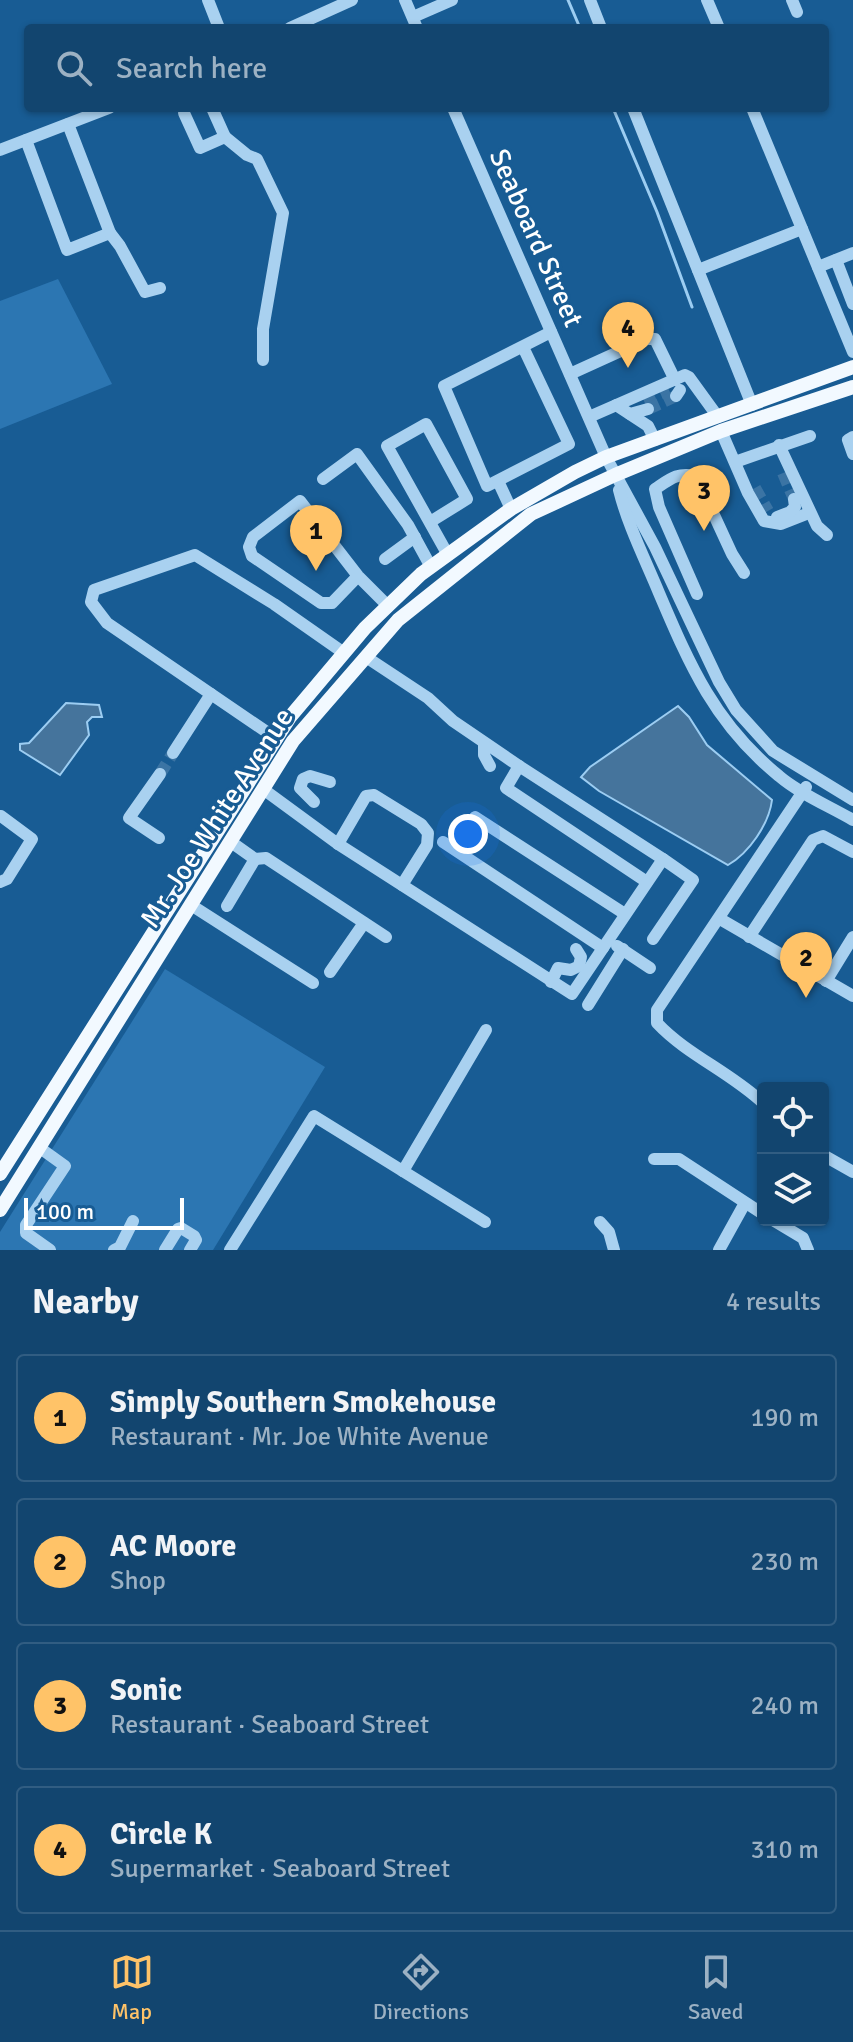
<!DOCTYPE html>
<html lang="en">
<head>
<meta charset="utf-8">
<style>
  body { margin:0; font-family:Signika,sans-serif; background:#1b4c74; color:#f1f3f6 }
  .controls { position:absolute; right:24px; bottom:24px; display:grid; overflow:hidden; border-radius:8px; box-shadow:0 2px 6px #0004 }
  .controls button { width:72px; height:72px; display:grid; place-items:center; padding:0; border:0; border-bottom:2px solid #315d82; background:#12456f; color:#f1f3f6; font:40px sans-serif }
  .scale { position:absolute; left:24px; bottom:20px; width:160px; box-sizing:border-box; padding-left:8px; border:4px solid #fff; border-top:0; font-size:22px; line-height:28px; white-space:nowrap; color:#fff; -webkit-text-stroke:6px #185c94; paint-order:stroke }
  .you { position:absolute; left:468px; top:834px; width:28px; height:28px; margin:-20px; border:6px solid #fff; border-radius:50%; background:#1a73e8; box-shadow:0 0 0 12px #1a73e833 }
  .badge { display:grid; place-items:center; width:52px; height:52px; border-radius:50%; background:#ffc368; color:#111; font-size:26px; font-weight:700 }
  .pin { position:absolute; translate:-50% -66px; filter:drop-shadow(0 2px 4px #0008) }
  .pin::after { content:''; position:absolute; top:42px; width:28px; height:24px; background:inherit; clip-path:polygon(0 0,100% 0,50% 100%) }
  .list { margin:0; padding:0; list-style:none }
  h2 { display:flex; justify-content:space-between; align-items:center; height:104px; margin:0; padding:0 32px; font-size:34px }
  h2 small { font-size:26px; font-weight:400; color:#9cb1c3 }
  .list li { display:grid; grid-template-columns:52px 1fr auto; gap:24px; align-items:center; box-sizing:border-box; height:128px; margin:0 16px 16px; padding:0 16px; border:2px solid #315d82; border-radius:8px }
  .list b { display:block; font-size:30px; white-space:nowrap }
  .list p { margin:0; font-size:26px; white-space:nowrap; color:#9cb1c3 }
  .list em { font-size:26px; font-style:normal; color:#9cb1c3 }
  .icon { flex:none; width:44px; height:44px; fill:none; stroke:currentColor; stroke-width:2; stroke-linecap:round; stroke-linejoin:round }
  .map { position:relative; flex:none; width:853px; height:1250px; overflow:hidden }
  .search { position:absolute; background:#12456f; box-shadow:0 2px 6px #0004; left:24px; right:24px; top:24px; height:88px; display:flex; align-items:center; gap:20px; box-sizing:border-box; padding:0 28px; border-radius:8px; color:#9cb1c3; font-size:30px }
  .sheet { height:680px; background:#12456f }
  nav { display:flex; justify-content:space-around; align-items:center; box-sizing:border-box; height:112px; border-top:2px solid #315d82; background:#12456f; font-size:22px; color:#9cb1c3 }
  nav a { display:grid; justify-items:center; gap:4px }
  nav .on { color:#ffc368 }
  .map>svg:first-child { display:block }
</style>
</head>
<body>
<div class="map">
<svg width="853" height="1250" viewBox="0 0 853 1250">
  <rect width="100%" height="100%" fill="#185c94"/>
  <g fill="#2c76b2">
    <polygon points="58,279 112,384 0,429 0,301"/>
    <polygon points="165,969 325,1067 213,1250 0,1250 0,1232"/>
  </g>
  <g fill="#45749c" stroke="#9ccdf2" stroke-width="2">
    <polygon points="66,703 99,705 102,717 92,717 87,722 89,735 60,775 20,750 20,744 29,743"/>
    <path d="M 678,706 L 689,717 L 707,745 L 772,800 C 769,824 749,853 728,865 L 599,791 L 581,777 L 590,767 Z"/>
  </g>
  <g fill="none" stroke-linecap="round" stroke-linejoin="round">
    <g stroke="#9ccdf2" stroke-width="3">
      <polyline points="568,0 580,28"/>
      <polyline points="613,108 657,212 692,307"/>
    </g>
    <g stroke="#3b74a4" stroke-width="12" stroke-dasharray="12 6" stroke-linecap="butt">
      <polyline points="644,401 669,390"/>
      <polyline points="648,409 676,396"/>
      <polyline points="783,473 794,499"/>
      <polyline points="755,488 768,511"/>
      <polyline points="160,774 173,753"/>
    </g>
    <g stroke="#a9d1f0" stroke-width="12">
      <polyline points="208,0 219,28"/>
      <polyline points="405,0 417,28"/>
      <polyline points="590,0 601,28"/>
      <polyline points="707,0 719,28"/>
      <polyline points="792,0 797,12"/>
      <polyline points="413,17 452,0"/>
      <polyline points="290,28 352,0"/>
      <polyline points="453,108 606,457 655,547 719,682 736,710 773,751 853,800"/>
      <polyline points="633,108 752,405"/>
      <polyline points="752,108 853,352"/>
      <polyline points="184,113 200,148 225,137 212,108"/>
      <polyline points="225,137 247,155 257,159 283,213 263,329 263,360"/>
      <polyline points="26,140 67,250 110,233 68,124"/>
      <polyline points="0,150 109,108"/>
      <polyline points="110,233 120,246 145,292 160,288"/>
      <polyline points="836,260 853,304"/>
      <polyline points="818,267 853,253"/>
      <polyline points="698,270 802,229"/>
      <polyline points="523,347 569,444 487,486 444,386 551,332"/>
      <polyline points="570,374 647,339 655,339 675,380"/>
      <polyline points="676,396 680,390"/>
      <polyline points="616,405 648,426 655,440"/>
      <polyline points="630,414 648,409"/>
      <polyline points="589,417 685,375 689,377 718,417"/>
      <polyline points="721,431 748,493 764,521 781,524 809,513"/>
      <polyline points="853,437 848,440 853,454"/>
      <polyline points="779,445 817,526 827,535"/>
      <polyline points="735,462 810,436"/>
      <polyline points="323,479 357,454 408,525 431,567"/>
      <polyline points="498,481 511,509"/>
      <path d="M 619,490 C 628,526 645,559 659,593 C 690,666 715,724 779,776 C 800,794 829,806 853,820"/>
      <polyline points="777,517 790,512 795,507 794,499"/>
      <polyline points="430,522 467,499 426,424 387,446 448,555"/>
      <polyline points="385,559 415,537"/>
      <polyline points="358,576 332,603 321,603 252,556 249,547 253,537 300,501 358,576 388,606"/>
      <path d="M 697,594 L 659,507 L 655,489 C 670,479 677,472 696,476 L 732,554 L 744,573"/>
      <polyline points="366,657 428,698 453,721 519,766 663,859"/>
      <polyline points="277,739 107,623 91,602 94,590 195,555 274,604 344,653"/>
      <polyline points="484,743 484,755 490,766"/>
      <polyline points="173,753 211,694"/>
      <polyline points="519,766 506,788 647,882"/>
      <polyline points="263,789 338,844 572,994 663,859 693,880 653,939"/>
      <polyline points="314,802 300,788 303,779 310,776 330,782"/>
      <polyline points="475,817 625,914"/>
      <polyline points="159,838 129,818 160,774"/>
      <polyline points="443,842 603,948"/>
      <polyline points="338,844 366,796 374,795 421,824 428,833 427,845 402,885"/>
      <polyline points="255,859 266,858 386,937"/>
      <polyline points="0,882 7,879 32,839 1,816"/>
      <polyline points="191,905 313,983"/>
      <polyline points="227,906 255,859 231,842"/>
      <polyline points="720,919 853,996"/>
      <polyline points="749,937 813,840 823,836 853,852"/>
      <polyline points="617,946 650,968"/>
      <polyline points="330,972 364,923"/>
      <polyline points="826,981 853,937"/>
      <polyline points="551,982 558,968 571,970 579,966 581,957 576,949"/>
      <polyline points="588,1005 623,949"/>
      <path d="M 763,1103 C 730,1072 687,1055 657,1023 L 657,1010 L 806,787"/>
      <polyline points="40,1148 65,1166 26,1225 26,1233 50,1250"/>
      <polyline points="823,1155 853,1172"/>
      <polyline points="654,1159 679,1159 763,1214"/>
      <polyline points="403,1171 486,1030"/>
      <polyline points="773,1220 803,1238 808,1250"/>
      <polyline points="600,1222 609,1232 614,1250"/>
      <polyline points="114,1250 120,1247 133,1221"/>
      <polyline points="165,1250 178,1229 181,1228 194,1236 196,1240 190,1250"/>
      <polyline points="230,1250 314,1116 485,1222"/>
      <polyline points="719,1250 745,1203"/>
    </g>
    <g stroke="#f2f9ff" stroke-width="14">
      <polyline points="0,1174 290,717 365,628 421,574 511,509 575,472 606,457 853,367"/>
      <polyline points="0,1210 293,741 398,620 531,514 615,475 721,431 853,387"/>
    </g>
  </g>
  <g text-anchor="middle" dominant-baseline="central" stroke-width="6" stroke-linejoin="round" paint-order="stroke">
    <g font-size="28" fill="#fff" stroke="#185c94">
      <text transform="translate(536 238) rotate(66)">Seaboard Street</text>
      <text transform="translate(217 818) rotate(-57)">Mr. Joe White Avenue</text>
    </g>
  </g>
</svg>
<div class="controls">
<button><svg class="icon" aria-label="locate" viewBox="0 0 24 24"><circle cx="12" cy="12" r="6"/><path d="M12 2v4M12 18v4M2 12h4M18 12h4"/></svg></button>
<button><svg class="icon" aria-label="layers" viewBox="0 0 24 24"><path d="M12 4l9 5-9 5-9-5zM3 14l9 5 9-5"/></svg></button>
</div>
<div class="scale">100 m</div>
<div class="you"></div>
<div class="pin badge" style="left:316px;top:571px">1</div>
<div class="pin badge" style="left:806px;top:998px">2</div>
<div class="pin badge" style="left:704px;top:531px">3</div>
<div class="pin badge" style="left:628px;top:368px">4</div>
<div class="search"><svg class="icon" aria-label="search" viewBox="0 0 24 24"><circle cx="10" cy="10" r="6"/><path d="M15 15l6 6"/></svg>Search here</div>
</div>
<section class="sheet">
<h2>Nearby<small>4 results</small></h2>
<ul class="list">
<li><span class="badge">1</span><div><b>Simply Southern Smokehouse</b><p>Restaurant · Mr. Joe White Avenue</p></div><em>190 m</em></li>
<li><span class="badge">2</span><div><b>AC Moore</b><p>Shop</p></div><em>230 m</em></li>
<li><span class="badge">3</span><div><b>Sonic</b><p>Restaurant · Seaboard Street</p></div><em>240 m</em></li>
<li><span class="badge">4</span><div><b>Circle K</b><p>Supermarket · Seaboard Street</p></div><em>310 m</em></li>
</ul>
</section>
<nav>
<a class="on"><svg class="icon" aria-label="map" viewBox="0 0 24 24"><path d="M3 6l6-2 6 2 6-2v14l-6 2-6-2-6 2zM9 4v14M15 6v14"/></svg>Map</a>
<a><svg class="icon" aria-label="directions" viewBox="0 0 24 24"><path d="M12 3l9 9-9 9-9-9zM9 14v-3h6M13 9l2 2-2 2"/></svg>Directions</a>
<a><svg class="icon" aria-label="saved" viewBox="0 0 24 24"><path d="M7 4h10v16l-5-4-5 4z"/></svg>Saved</a>
</nav>
</body>
</html>
